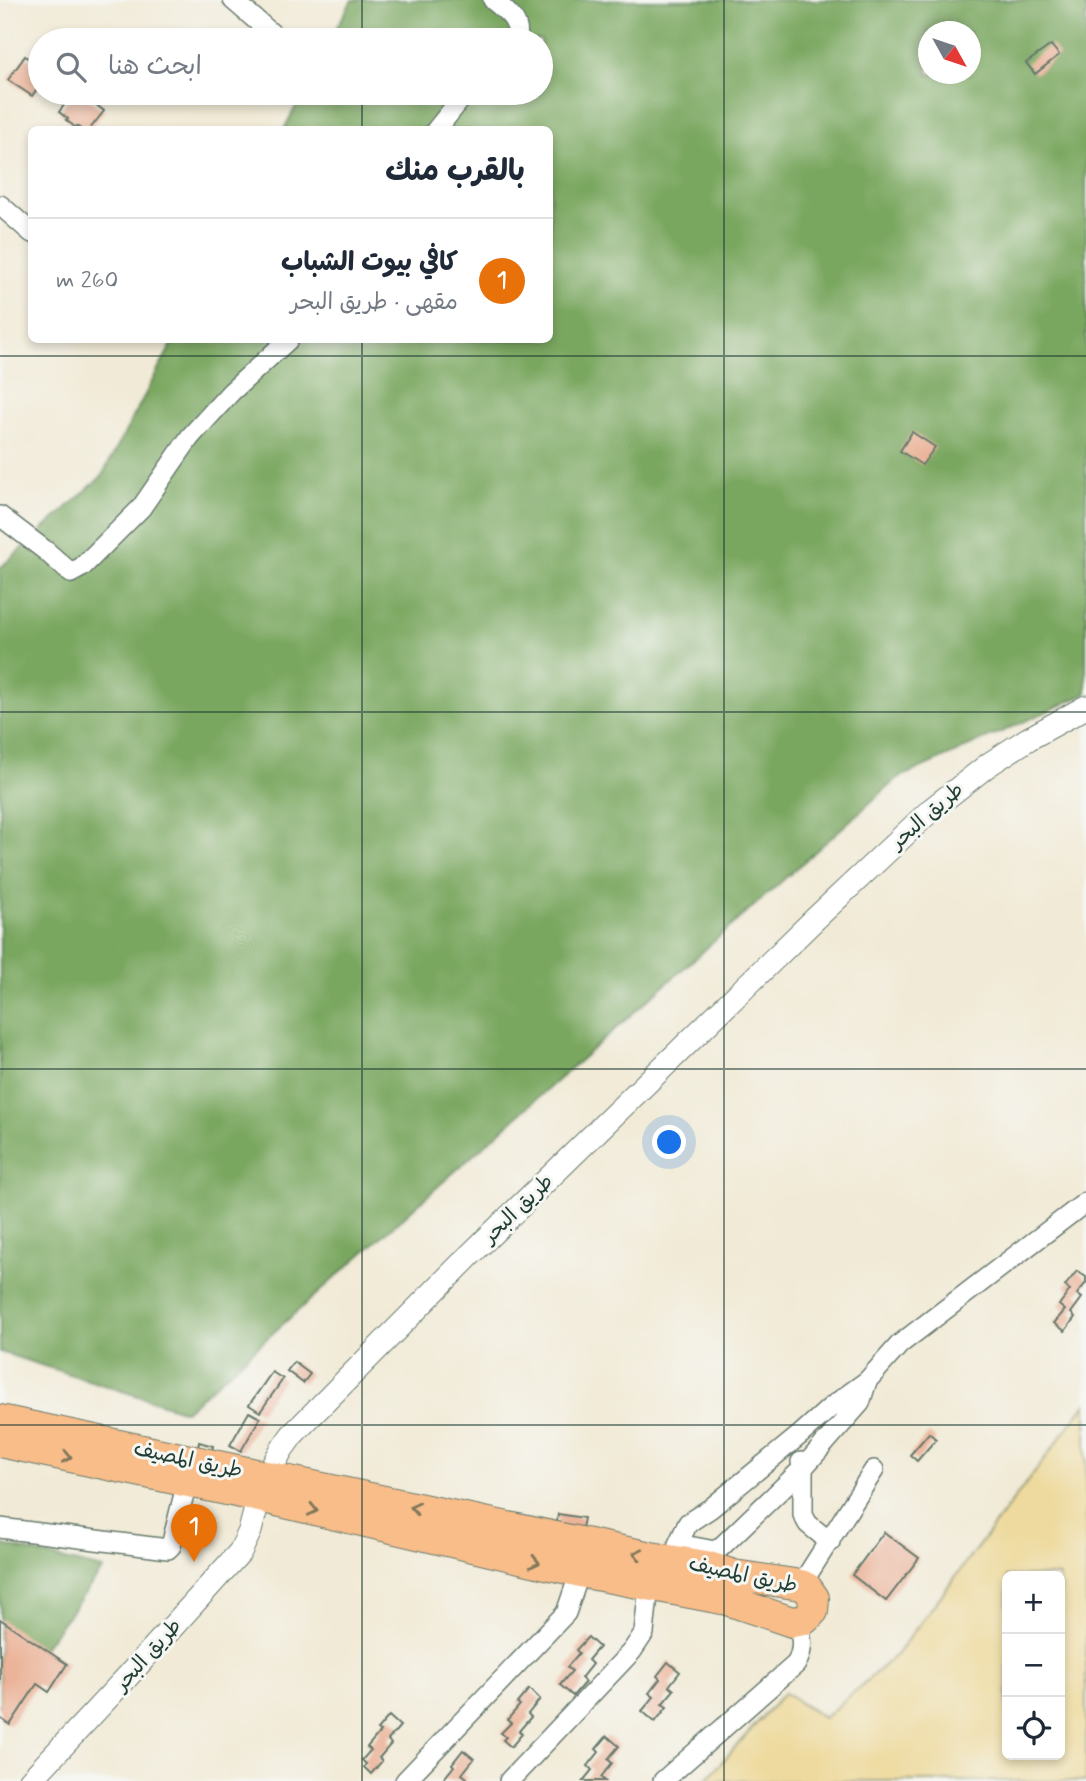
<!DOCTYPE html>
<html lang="ar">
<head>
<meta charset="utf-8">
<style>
  body { margin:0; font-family:Mynerve,"Playpen Sans Arabic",sans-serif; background:#f6f6f7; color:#1f2937; direction:rtl }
  .controls { position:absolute; right:21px; bottom:21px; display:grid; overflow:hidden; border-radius:10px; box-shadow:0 4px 10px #0003 }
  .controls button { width:63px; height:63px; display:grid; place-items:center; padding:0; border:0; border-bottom:2px solid #e0e1e3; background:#fff; color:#1f2937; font:35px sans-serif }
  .compass { position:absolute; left:918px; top:21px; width:63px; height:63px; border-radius:50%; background:#fff; box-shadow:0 4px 10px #0003; rotate:130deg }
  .you { position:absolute; left:670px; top:1143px; width:24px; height:24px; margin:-18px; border:5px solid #fff; border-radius:50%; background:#1a73e8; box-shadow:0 0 0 10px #1a73e833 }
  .badge { display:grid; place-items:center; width:46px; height:46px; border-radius:50%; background:#d1495b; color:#fff; font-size:23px; font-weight:700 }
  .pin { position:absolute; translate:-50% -58px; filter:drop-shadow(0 2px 4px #0008) }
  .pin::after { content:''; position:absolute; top:37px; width:24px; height:21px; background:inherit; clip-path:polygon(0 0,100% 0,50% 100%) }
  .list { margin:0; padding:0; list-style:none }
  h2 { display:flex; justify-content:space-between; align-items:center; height:91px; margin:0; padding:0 28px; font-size:30px }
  h2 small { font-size:23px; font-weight:400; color:#747a83 }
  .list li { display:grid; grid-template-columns:46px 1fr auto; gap:21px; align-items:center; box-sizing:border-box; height:126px; padding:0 28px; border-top:2px solid #e0e1e3 }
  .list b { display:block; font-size:26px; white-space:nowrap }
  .list p { margin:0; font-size:23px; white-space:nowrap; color:#747a83 }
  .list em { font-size:23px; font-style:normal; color:#747a83 }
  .icon { flex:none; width:38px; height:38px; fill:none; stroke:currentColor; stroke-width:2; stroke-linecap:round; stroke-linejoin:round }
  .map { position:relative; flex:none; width:1086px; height:1781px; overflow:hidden; direction:ltr }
  .search { position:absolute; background:#fff; box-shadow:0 4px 10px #0003; left:28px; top:28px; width:525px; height:77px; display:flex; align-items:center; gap:18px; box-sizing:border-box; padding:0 24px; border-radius:38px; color:#747a83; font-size:26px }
  .panel { position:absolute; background:#fff; box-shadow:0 4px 10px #0003; left:28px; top:126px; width:525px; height:217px; border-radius:10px; direction:rtl }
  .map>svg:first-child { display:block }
</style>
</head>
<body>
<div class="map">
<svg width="1086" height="1781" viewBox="0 0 1086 1781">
  <rect width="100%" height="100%" fill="#f6f6f2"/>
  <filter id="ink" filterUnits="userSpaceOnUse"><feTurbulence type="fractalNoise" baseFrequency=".0143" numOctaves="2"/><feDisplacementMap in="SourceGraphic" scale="14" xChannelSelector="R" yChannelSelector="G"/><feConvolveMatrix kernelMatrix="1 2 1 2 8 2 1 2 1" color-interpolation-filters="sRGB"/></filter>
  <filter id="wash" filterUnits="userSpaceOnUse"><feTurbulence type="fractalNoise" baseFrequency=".00686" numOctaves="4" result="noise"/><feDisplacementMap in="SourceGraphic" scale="28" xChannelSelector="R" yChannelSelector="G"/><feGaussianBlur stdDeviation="1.57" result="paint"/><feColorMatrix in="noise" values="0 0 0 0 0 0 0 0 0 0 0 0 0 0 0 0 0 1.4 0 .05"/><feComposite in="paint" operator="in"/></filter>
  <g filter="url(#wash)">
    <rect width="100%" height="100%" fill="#f1ead6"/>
    <g fill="#7aa761" stroke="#4c724a" stroke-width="2" fill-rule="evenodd">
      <path d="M 352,0 L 1086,0 L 1086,694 L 898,778 L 185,1411 L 0,1352 L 0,568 L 102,476 L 174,340 L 550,340 L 550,130 L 284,129 L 303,93 L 541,93 L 541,40 L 330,40 ZM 928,32 L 970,32 L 970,74 L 928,74 Z"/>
      <polygon points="0,1544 103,1569 0,1705"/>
    </g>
    <path fill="#eeda9e" stroke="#868c69" stroke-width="2" fill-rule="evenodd" d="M 1086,1404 L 1086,1781 L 705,1781 L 784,1693 L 824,1718 L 896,1655 ZM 1007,1576 L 1060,1576 L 1060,1755 L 1007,1755 Z"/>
    <g id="blocks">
      <g fill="#ebb399">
        <polygon points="1051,45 1059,55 1035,74 1026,63"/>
        <polygon points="25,56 40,67 40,85 32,96 8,80"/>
        <polygon points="73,93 81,93 104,111 89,130 82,130 77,126 76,128 66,120 68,119 59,112"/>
        <polygon points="912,432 935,447 922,465 900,451"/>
        <polygon points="1077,1271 1086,1277 1086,1283 1077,1294 1082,1298 1071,1313 1075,1317 1065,1331 1054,1323 1065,1310 1059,1305 1070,1290 1065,1286"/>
        <polygon points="294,1362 310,1374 303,1383 287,1371"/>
        <polygon points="272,1372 283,1379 260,1412 249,1405"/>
        <polygon points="249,1412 260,1418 241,1451 230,1445"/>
        <polygon points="929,1433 936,1439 917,1461 910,1455"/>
        <polygon points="199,1442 213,1446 212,1452 198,1448"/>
        <polygon points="558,1514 584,1518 581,1534 556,1529"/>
        <polygon points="884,1532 919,1558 886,1601 852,1575"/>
        <polygon points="0,1619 67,1664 49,1692 37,1684 10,1725 0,1718"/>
        <polygon points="588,1637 599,1647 588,1660 592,1664 581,1678 585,1682 573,1696 560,1685 572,1671 567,1667 579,1653 576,1650"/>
        <polygon points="668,1662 680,1672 669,1686 674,1690 662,1704 667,1707 655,1722 642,1711 654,1697 649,1693 660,1679 657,1676"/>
        <polygon points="529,1689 540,1699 528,1714 531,1717 519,1731 522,1734 511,1747 503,1740 506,1737 501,1733 511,1723 507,1720 520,1705 517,1703"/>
        <polygon points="389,1716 400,1726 388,1740 391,1744 379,1758 382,1761 371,1774 364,1767 366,1764 362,1760 371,1750 367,1747 380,1732 377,1730"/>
        <polygon points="607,1736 619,1746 608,1759 612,1763 601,1777 605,1781 583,1781 592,1770 588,1766 599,1752 596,1749"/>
        <polygon points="463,1750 474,1759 462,1774 467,1778 464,1781 442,1781 454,1766 452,1764"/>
      </g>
    </g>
  </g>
  <g filter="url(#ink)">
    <use href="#blocks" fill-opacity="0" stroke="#687a6d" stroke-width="2"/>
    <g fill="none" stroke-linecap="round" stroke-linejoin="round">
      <g stroke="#687a6d" stroke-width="22">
        <g id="minor">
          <polyline points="233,0 279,40"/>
          <path d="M 493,0 C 507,12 521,21 517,40"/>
          <polyline points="436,130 460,100 470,93"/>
          <polyline points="0,205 32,233"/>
          <polyline points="0,516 46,551 71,573 82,567 141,508 190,437 231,392 288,340"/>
          <polyline points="867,1381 860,1403 803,1468 721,1547 715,1551 678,1544 688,1523 711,1508 801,1434 831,1407 867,1381 900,1344 1086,1202"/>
          <polyline points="801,1462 803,1468 803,1515 808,1524 830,1542"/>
          <polyline points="0,1528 168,1549 171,1546 187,1482"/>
          <polyline points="801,1585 874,1470"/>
          <polyline points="405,1781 566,1613 580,1572"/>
          <polyline points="509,1781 632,1651 644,1633 649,1585"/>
          <path d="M 663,1781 L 796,1664 C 804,1650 802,1637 798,1622"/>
        </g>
      </g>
      <g stroke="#687a6d" stroke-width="25">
        <polyline id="tertiary" points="30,1781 128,1676 240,1552 250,1531 259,1497 263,1492 267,1476 282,1449 292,1435 470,1255 815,919 932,809 988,765 1028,739 1086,707"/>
      </g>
      <g stroke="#687a6d" stroke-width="32">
        <polyline id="primary" points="0,1420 651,1557 706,1566 734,1575 801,1585 807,1588 814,1598 813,1611 804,1620 792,1622 727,1600 580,1572 259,1497 0,1442"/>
      </g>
      <use href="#minor" stroke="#fff" stroke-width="19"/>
      <use href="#tertiary" stroke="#fff" stroke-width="23"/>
      <use href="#primary" stroke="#f8bd89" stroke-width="30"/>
    </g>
    <defs><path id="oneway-chevron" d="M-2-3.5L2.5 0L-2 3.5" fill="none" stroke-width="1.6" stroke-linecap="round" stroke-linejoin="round" transform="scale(1.75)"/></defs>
    <g stroke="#81775a">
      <use href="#oneway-chevron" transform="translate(67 1457) rotate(12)"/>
      <use href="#oneway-chevron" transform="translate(415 1508) rotate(-168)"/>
      <use href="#oneway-chevron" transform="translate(313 1510) rotate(13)"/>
      <use href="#oneway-chevron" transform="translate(638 1554) rotate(-168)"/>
      <use href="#oneway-chevron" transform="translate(535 1562) rotate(13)"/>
    </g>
  </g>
  <path fill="none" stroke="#1f3d34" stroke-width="2" stroke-opacity="0.55" d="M 362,0 L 362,40M 724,0 L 724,1781M 362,93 L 362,130M 362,340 L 362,1781M 0,356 L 1086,356M 0,712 L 1086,712M 0,1069 L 1086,1069M 0,1425 L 1086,1425"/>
  <g text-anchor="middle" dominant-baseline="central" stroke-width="6" stroke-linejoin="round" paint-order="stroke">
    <g font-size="21" fill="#1f3d34" stroke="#f6f6f2">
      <text transform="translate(927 816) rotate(-41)">طريق البحر</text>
      <text transform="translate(518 1209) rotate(-44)">طريق البحر</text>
      <text transform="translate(188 1460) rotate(12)">طريق المصيف</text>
      <text transform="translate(743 1575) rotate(12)">طريق المصيف</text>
      <text transform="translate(148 1655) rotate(-48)">طريق البحر</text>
    </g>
  </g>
</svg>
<div class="controls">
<button>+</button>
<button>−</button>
<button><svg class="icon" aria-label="locate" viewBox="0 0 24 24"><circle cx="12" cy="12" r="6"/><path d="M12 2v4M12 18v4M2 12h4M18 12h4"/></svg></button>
</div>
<svg class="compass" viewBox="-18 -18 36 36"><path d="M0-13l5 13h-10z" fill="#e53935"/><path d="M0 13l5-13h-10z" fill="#747a83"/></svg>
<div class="you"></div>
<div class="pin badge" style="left:194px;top:1562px;background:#e8710a">1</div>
<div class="search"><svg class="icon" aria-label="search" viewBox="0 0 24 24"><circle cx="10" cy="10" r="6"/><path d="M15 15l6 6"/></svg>ابحث هنا</div>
<section class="panel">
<h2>بالقرب منك<small></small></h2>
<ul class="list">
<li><span class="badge" style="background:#e8710a">1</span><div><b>كافي بيوت الشباب</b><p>مقهى · طريق البحر</p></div><em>260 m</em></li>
</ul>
</section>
</div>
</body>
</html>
